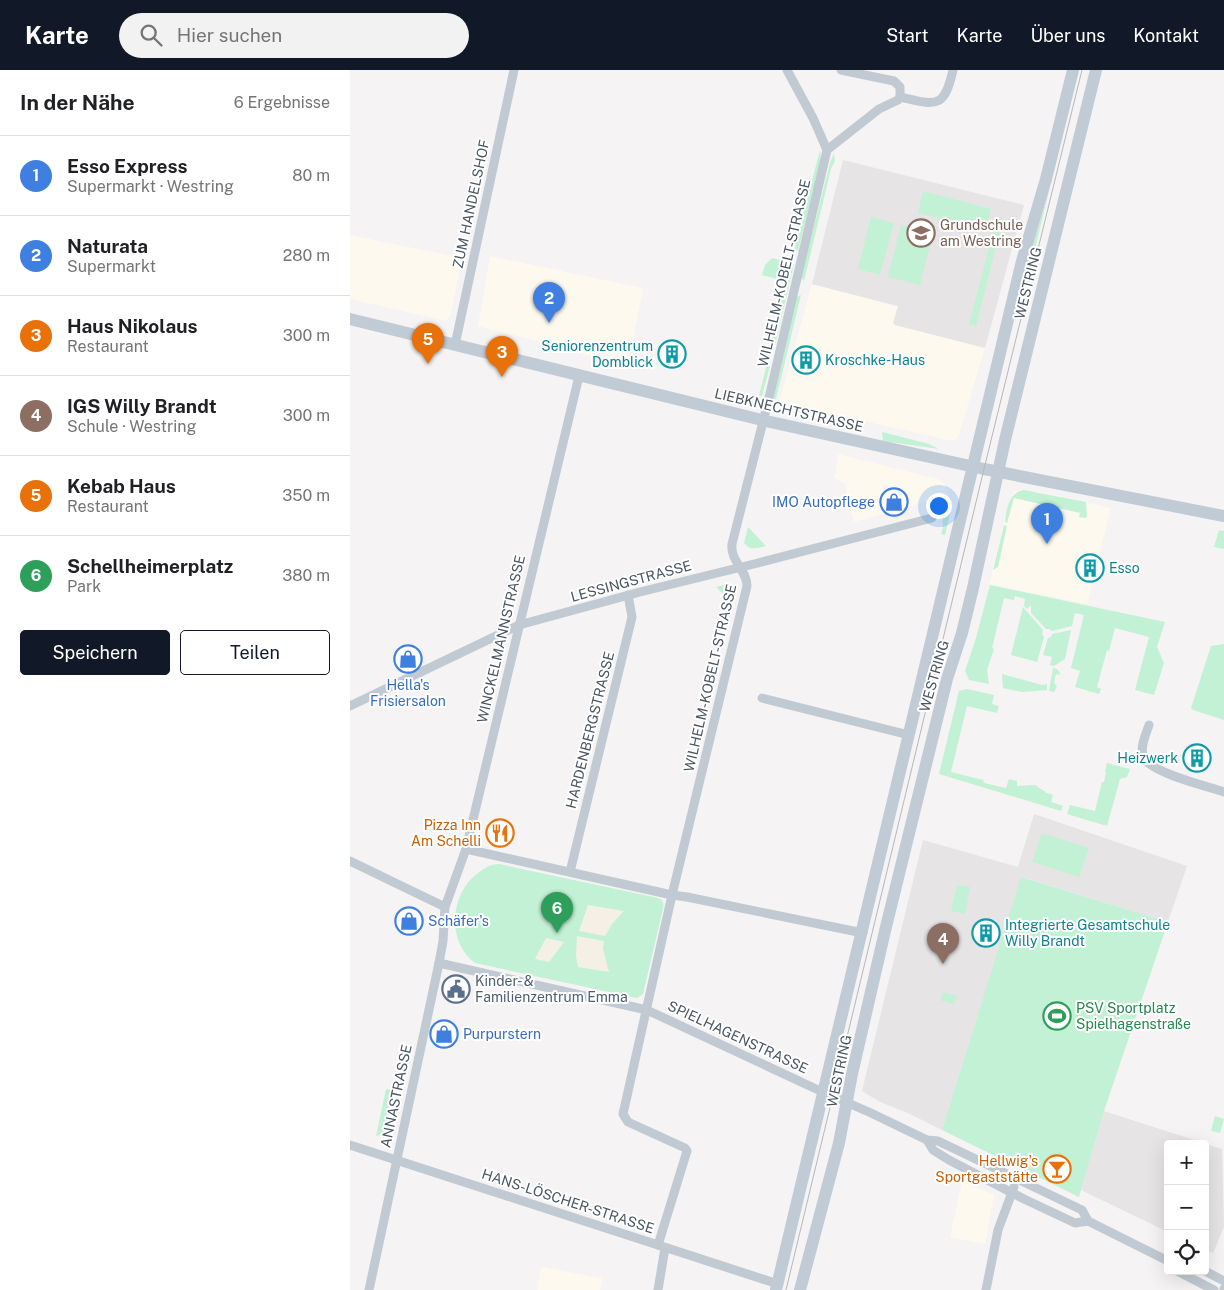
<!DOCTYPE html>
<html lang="de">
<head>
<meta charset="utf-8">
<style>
  body { margin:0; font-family:"Public Sans",sans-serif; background:#f2f2f2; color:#202124 }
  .controls { position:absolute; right:15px; bottom:15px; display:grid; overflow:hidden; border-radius:5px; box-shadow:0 5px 20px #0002 }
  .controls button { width:45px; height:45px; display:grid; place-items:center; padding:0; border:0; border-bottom:1px solid #e0e0e0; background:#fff; color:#202124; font:25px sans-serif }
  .you { position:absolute; left:588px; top:435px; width:18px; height:18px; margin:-12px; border:4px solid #fff; border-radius:50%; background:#1a73e8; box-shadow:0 0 0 8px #1a73e833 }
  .badge { display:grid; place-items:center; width:32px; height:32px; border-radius:50%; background:#111827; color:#fff; font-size:16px; font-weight:700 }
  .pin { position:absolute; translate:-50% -41px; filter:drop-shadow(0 1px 2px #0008) }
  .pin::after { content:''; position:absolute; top:26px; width:18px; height:15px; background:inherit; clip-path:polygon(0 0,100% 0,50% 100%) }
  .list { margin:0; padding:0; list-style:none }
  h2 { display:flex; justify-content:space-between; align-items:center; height:65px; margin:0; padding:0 20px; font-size:21px }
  h2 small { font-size:16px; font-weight:400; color:#757577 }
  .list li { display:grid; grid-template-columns:32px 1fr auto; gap:15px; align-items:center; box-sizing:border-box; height:80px; padding:0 20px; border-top:1px solid #e0e0e0 }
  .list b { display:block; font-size:19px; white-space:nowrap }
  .list p { margin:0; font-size:16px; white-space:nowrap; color:#757577 }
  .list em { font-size:16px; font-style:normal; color:#757577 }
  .actions { display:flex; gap:10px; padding:15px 20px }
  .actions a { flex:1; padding:11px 0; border:1px solid #111827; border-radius:5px; text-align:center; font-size:18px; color:#111827 }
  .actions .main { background:#111827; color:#fff }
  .icon { flex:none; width:28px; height:28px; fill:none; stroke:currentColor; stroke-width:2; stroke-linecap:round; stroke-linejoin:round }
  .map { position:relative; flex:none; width:874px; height:1220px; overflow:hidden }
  header { display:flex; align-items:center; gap:30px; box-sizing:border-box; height:70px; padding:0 25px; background:#111827; color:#fff }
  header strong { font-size:24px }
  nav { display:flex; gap:28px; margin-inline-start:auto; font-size:18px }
  .search { width:350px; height:45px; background:#f2f2f2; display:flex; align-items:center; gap:12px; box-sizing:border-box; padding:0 18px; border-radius:28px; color:#757577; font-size:19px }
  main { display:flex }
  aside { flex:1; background:#fff }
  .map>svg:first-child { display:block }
</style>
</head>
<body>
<header>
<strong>Karte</strong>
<div class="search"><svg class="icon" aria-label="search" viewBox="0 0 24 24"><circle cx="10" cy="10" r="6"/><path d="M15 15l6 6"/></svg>Hier suchen</div>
<nav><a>Start</a><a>Karte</a><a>Über uns</a><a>Kontakt</a></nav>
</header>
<main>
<aside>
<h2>In der Nähe<small>6 Ergebnisse</small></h2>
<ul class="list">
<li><span class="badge" style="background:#3f7fe0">1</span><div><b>Esso Express</b><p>Supermarkt · Westring</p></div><em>80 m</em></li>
<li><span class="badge" style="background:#3f7fe0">2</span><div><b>Naturata</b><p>Supermarkt</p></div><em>280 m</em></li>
<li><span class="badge" style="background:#e8710a">3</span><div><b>Haus Nikolaus</b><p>Restaurant</p></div><em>300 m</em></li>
<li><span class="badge" style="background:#8d6e63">4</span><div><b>IGS Willy Brandt</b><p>Schule · Westring</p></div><em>300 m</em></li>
<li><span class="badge" style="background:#e8710a">5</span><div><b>Kebab Haus</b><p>Restaurant</p></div><em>350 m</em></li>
<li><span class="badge" style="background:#2e9e5b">6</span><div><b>Schellheimerplatz</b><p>Park</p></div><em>380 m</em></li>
</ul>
<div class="actions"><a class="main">Speichern</a><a>Teilen</a></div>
</aside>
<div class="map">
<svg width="874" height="1220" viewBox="0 0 874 1220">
  <rect width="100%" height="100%" fill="#f5f3f3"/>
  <g fill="#fdf9ef">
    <polygon points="0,165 112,188 101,244 96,251 0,229"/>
    <polygon points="140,186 293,218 279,292 218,282 209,277 128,256"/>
    <polygon points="462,214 548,237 544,253 546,255 635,278 608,368 603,371 429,332"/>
    <polygon points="488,384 588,409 594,413 600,425 504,452 494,413 484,408"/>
    <polygon points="672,420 700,424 761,438 737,534 639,514 659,432 664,422"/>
    <polygon points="612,1111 644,1125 635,1174 600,1167"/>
    <polygon points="191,1197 252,1208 250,1220 187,1220"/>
  </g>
  <g fill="#e6e4e5">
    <polygon points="493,90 674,135 635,278 545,255 543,253 548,236 462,214"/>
    <polygon points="684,744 837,796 818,852 672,807 592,1060 558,1043 530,1032 512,1021 573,770 668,797"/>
    <polygon points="754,1041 872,1079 874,1157 863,1183 855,1180 855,1074 818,1074 818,1162 731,1120"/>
  </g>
  <g fill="#c3f1d5">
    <polygon points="470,80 471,92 448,181 444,180"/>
    <polygon points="484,83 485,91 481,99 454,211 451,207 480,93"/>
    <polygon points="700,117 668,250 675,202"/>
    <polygon points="573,121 641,139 636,160 568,143"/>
    <polygon points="521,147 544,153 530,205 508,199"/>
    <polygon points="647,147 653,148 626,256 619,254"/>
    <polygon points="566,151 585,156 570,215 538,207 551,155 564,158"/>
    <polygon points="422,188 435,191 431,210 412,205 415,195"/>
    <polygon points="441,194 444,194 425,275 420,276"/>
    <polygon points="451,225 426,329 422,328 446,227"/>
    <polygon points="417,294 420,296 412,326 409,325"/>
    <polygon points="532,362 579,374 589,379 533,371"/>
    <path d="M 674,420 L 736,432 L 737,447 L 735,448 L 729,447 L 730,443 L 664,428 L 657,453 L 655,452 C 656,440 659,422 674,420 Z"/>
    <polygon points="592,442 600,444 595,465 591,464 593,457"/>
    <polygon points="654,455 657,456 648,497 643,500"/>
    <path d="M 398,457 L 416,476 C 408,478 400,481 394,473 Z"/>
    <polygon points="869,460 874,461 874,479 864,477"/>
    <polygon points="378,514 384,520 381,532 366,517"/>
    <polygon points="640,515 815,552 807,577 814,593 804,625 785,620 799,567 765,558 759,581 757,580 747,617 751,619 749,624 725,617 730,601 721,598 734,545 725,543 722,556 702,561 699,559 696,559 681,543 681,535 677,539 674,536 675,529 665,526 664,530 654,528 642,578 644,579 637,600 639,614 619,610 615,601 626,568"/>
    <polygon points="673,537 693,560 692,564 694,567 687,592 661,585"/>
    <polygon points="721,560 715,589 704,596 700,595 702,587 693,585 698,568 701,567 702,564"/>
    <polygon points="874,574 874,650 843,640 841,638 861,576"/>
    <polygon points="703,598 707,599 710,603 709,605 706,604 704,613 707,616 704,622 699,621"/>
    <polygon points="652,604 692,615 697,614 697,620 672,622 653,618"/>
    <polygon points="617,619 644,625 642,634 649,636 647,643 617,636 601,702 633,710 634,713 656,718 659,709 667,711 667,716 685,715 697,723 703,725 701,732 713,736 711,741 589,704 609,621"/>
    <polygon points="757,693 780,699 777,707 770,709 757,756 717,744 720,735 745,741 752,712 754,712 756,703 755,702"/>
    <polygon points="692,763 739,778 729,807 682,792"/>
    <path d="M 149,794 L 308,828 C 314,831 314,833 313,839 L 293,924 L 287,928 L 282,927 L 125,893 C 96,872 100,823 128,803 C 135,798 140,794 149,794 Z"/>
    <polygon points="671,807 818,852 754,1041 729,1127 592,1060"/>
    <polygon points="607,815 620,817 615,844 601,841"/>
    <polygon points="593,922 607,926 604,934 590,930"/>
    <polygon points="36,1019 42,1020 34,1063 26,1066"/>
    <polygon points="865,1046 874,1049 870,1063 861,1061"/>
  </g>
  <g fill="#f5f0e5">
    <polygon points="202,823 213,826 217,839 218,852 200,847 199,834"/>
    <polygon points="238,835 274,841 262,854 255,866 229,861"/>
    <polygon points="227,866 254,871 253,879 259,902 228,897 226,886"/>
    <polygon points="196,868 214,872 199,892 185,889"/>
  </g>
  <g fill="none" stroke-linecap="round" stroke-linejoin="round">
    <g stroke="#c1cad2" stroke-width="9">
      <polyline points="437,0 463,48 477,80"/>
      <path d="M 550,27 C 586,35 594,40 603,0"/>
      <path d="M 477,80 L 418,332 L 382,474 C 380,491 397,500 397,516 L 322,825 L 337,827 L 513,863"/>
      <polyline points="477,80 529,39 548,30 550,27 550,17 544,11 491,0"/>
      <polyline points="105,275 164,0"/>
      <polyline points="412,628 559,665"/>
      <polyline points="0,636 169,555 290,522 408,493 582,448"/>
      <path d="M 799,655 C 796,664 790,676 793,686 C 797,702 857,716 874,722"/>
      <polyline points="116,779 322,825 273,1044 278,1052 335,1078 337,1081 308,1175"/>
      <polyline points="0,791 95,837"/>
      <polyline points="220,802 282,547 278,525"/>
      <polyline points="89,893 297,940 464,1018 521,1043 577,1070 588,1071 732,1140 738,1151 818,1191"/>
      <polyline points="577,1070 583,1080 599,1090 674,1129 725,1153 738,1151"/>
      <polyline points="0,1075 428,1214"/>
      <polyline points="827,1201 864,1220"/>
      <polyline points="855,1201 874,1211"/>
      <polyline points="19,1220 89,893 93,871 95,837 116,779 229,306"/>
      <polyline points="308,1220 315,1178"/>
      <polyline points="636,1220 648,1160 664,1117"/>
      <polyline points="874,1220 874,1219"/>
    </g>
    <g stroke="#c1cbd6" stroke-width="12">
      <polyline points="0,249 412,350 634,399 874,446"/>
      <polyline points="426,1220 672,191 696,109 723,0"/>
      <polyline points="450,1220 489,1073 502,1004 535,861 597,609 612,563 623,518 655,370 746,0"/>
    </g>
    <polyline stroke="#b5b8bd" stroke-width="1" points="436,1220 634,399 732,0"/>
  </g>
  <defs>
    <g id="school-ring" transform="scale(1.4375)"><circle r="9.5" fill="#fff" stroke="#8d6e63" stroke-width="1.5"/><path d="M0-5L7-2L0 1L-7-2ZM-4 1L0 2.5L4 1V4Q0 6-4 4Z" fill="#8d6e63"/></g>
    <g id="building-ring" transform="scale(1.4375)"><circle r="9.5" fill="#fff" stroke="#0f9aa8" stroke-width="1.5"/><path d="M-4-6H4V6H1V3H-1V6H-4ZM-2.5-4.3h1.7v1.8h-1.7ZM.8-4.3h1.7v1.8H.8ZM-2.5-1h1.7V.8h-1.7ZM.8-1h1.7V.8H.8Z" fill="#0f9aa8"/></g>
    <g id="shop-ring" transform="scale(1.4375)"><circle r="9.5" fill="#fff" stroke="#3f7fe0" stroke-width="1.5"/><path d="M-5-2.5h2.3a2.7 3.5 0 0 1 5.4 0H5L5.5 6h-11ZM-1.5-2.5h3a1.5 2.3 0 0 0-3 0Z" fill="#3f7fe0"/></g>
    <g id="restaurant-ring" transform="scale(1.4375)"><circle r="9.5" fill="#fff" stroke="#e8710a" stroke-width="1.5"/><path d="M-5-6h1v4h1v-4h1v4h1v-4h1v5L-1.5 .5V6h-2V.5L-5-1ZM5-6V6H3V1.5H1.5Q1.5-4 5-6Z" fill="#e8710a"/></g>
    <g id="civic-ring" transform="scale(1.4375)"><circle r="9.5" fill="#fff" stroke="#5c6f8a" stroke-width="1.5"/><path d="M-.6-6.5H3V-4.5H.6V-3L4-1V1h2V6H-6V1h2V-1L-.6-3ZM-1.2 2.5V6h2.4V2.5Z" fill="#5c6f8a"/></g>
    <g id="stadium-ring" transform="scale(1.4375)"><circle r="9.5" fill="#fff" stroke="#2e9e5b" stroke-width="1.5"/><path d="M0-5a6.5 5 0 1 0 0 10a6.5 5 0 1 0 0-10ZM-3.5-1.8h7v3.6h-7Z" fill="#2e9e5b"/></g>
    <g id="bar-ring" transform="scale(1.4375)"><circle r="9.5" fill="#fff" stroke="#e8710a" stroke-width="1.5"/><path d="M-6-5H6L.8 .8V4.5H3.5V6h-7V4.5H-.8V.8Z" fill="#e8710a"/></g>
  </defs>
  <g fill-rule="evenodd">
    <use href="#school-ring" x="571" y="163"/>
    <use href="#building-ring" x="322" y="284"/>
    <use href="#building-ring" x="456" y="290"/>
    <use href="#shop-ring" x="544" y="432"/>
    <use href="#building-ring" x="740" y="498"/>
    <use href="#shop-ring" x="58" y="589"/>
    <use href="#building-ring" x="847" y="688"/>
    <use href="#restaurant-ring" x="150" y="763"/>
    <use href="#shop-ring" x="59" y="851"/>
    <use href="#building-ring" x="636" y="863"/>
    <use href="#civic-ring" x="106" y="919"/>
    <use href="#stadium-ring" x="707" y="946"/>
    <use href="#shop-ring" x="94" y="964"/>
    <use href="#bar-ring" x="707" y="1099"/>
  </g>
  <g text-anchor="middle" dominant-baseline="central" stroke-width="4" stroke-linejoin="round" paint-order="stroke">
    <g font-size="14" fill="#4a5661" stroke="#fff">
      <text transform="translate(121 134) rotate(-78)">ZUM HANDELSHOF</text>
      <text transform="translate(434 203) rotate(-77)">WILHELM-KOBELT-STRASSE</text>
      <text transform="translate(678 213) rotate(-76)">WESTRING</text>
      <text transform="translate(439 340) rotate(13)">LIEBKNECHTSTRASSE</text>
      <text transform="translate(281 511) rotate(-15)">LESSINGSTRASSE</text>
      <text transform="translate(151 569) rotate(-77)">WINCKELMANNSTRASSE</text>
      <text transform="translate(584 606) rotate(-74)">WESTRING</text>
      <text transform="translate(360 608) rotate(-77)">WILHELM-KOBELT-STRASSE</text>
      <text transform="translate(240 660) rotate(-76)">HARDENBERGSTRASSE</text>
      <text transform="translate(388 967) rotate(25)">SPIELHAGENSTRASSE</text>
      <text transform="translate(489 1001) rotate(-78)">WESTRING</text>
      <text transform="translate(46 1026) rotate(-78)">ANNASTRASSE</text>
      <text transform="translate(218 1131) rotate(18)">HANS-LÖSCHER-STRASSE</text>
    </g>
    <g font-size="14" fill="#785e54" stroke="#fff" text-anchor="start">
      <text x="590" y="155">Grundschule<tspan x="590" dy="16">am Westring</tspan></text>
    </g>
    <g font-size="14" fill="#0d838f" stroke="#fff" text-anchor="start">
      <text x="303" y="276" text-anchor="end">Seniorenzentrum<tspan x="303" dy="16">Domblick</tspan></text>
      <text x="475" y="290">Kroschke-Haus</text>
      <text x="759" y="498">Esso</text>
      <text x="828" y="688" text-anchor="end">Heizwerk</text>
      <text x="655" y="855">Integrierte Gesamtschule<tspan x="655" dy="16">Willy Brandt</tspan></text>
    </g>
    <g font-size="14" fill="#366cbe" stroke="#fff" text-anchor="start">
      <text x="525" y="432" text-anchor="end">IMO Autopflege</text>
      <text x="58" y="615" text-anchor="middle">Hella's<tspan x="58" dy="16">Frisiersalon</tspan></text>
      <text x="78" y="851">Schäfer's</text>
      <text x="113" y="964">Purpurstern</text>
    </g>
    <g font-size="14" fill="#c56008" stroke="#fff" text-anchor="end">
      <text x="131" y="755">Pizza Inn<tspan x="131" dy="16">Am Schelli</tspan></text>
      <text x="688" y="1091">Hellwig's<tspan x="688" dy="16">Sportgaststätte</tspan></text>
    </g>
    <g font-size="14" fill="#4e5e75" stroke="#fff" text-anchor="start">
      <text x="125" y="911">Kinder- &amp;<tspan x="125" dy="16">Familienzentrum Emma</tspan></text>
    </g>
    <g font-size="14" fill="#27864d" stroke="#fff" text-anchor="start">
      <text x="726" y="938">PSV Sportplatz<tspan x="726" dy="16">Spielhagenstraße</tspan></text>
    </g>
  </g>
</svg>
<div class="controls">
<button>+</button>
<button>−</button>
<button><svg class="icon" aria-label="locate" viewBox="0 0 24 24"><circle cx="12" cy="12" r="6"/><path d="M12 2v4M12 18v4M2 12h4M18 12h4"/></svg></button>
</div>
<div class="you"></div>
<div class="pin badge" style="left:697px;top:474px;background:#3f7fe0">1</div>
<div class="pin badge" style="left:199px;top:253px;background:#3f7fe0">2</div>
<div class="pin badge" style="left:152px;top:307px;background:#e8710a">3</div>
<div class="pin badge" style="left:593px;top:894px;background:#8d6e63">4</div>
<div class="pin badge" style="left:78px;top:294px;background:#e8710a">5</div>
<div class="pin badge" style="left:207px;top:863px;background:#2e9e5b">6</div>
</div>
</main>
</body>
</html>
